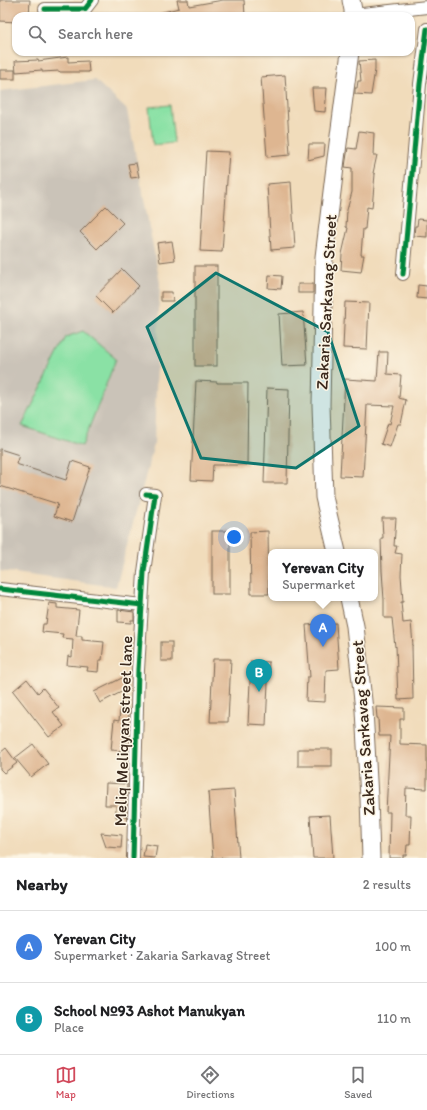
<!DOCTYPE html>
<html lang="en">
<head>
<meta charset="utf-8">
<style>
  body { margin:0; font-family:Itim,sans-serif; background:#f6f6f6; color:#202124 }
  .you { position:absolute; left:234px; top:537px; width:14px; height:14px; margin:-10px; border:3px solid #fff; border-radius:50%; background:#1a73e8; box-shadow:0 0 0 6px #1a73e833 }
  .badge { display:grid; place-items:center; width:26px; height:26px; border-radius:50%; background:#d1495b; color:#fff; font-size:13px; font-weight:700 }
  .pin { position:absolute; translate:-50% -33px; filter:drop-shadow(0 1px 2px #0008) }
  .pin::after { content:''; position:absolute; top:21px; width:14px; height:12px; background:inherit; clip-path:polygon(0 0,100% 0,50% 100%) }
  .popup { position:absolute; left:268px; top:549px; width:110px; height:52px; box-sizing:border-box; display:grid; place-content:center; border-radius:8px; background:#fff; filter:drop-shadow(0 1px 3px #0005); font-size:13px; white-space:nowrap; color:#757577 }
  .popup b { font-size:15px; color:#202124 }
  .popup::after { content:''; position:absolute; left:50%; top:100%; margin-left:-8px; border:8px solid transparent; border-top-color:#fff }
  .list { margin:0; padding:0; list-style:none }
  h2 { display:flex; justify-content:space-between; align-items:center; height:52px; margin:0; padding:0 16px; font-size:17px }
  h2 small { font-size:13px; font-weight:400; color:#757577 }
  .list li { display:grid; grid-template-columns:26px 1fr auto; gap:12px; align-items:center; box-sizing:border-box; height:72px; padding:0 16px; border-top:1px solid #e0e0e0 }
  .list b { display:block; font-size:15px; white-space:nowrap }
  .list p { margin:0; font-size:13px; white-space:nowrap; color:#757577 }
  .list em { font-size:13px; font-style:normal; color:#757577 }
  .icon { flex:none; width:22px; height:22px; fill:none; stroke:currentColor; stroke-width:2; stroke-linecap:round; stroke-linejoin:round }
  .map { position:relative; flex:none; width:427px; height:858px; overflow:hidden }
  .search { position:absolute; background:#fff; box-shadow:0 1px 3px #0004; left:12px; right:12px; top:12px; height:44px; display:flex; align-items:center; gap:10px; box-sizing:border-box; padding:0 14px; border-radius:12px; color:#757577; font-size:15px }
  .sheet { height:196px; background:#fff }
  nav { display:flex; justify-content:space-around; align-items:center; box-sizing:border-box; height:56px; border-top:1px solid #e0e0e0; background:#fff; font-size:11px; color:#757577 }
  nav a { display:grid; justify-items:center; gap:2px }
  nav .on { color:#d1495b }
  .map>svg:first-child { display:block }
</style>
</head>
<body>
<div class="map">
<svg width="427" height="858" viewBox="0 0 427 858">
  <rect width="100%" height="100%" fill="#fcf5e5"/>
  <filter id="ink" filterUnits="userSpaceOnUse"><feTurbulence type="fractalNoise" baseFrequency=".025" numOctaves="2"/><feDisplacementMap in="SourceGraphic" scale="8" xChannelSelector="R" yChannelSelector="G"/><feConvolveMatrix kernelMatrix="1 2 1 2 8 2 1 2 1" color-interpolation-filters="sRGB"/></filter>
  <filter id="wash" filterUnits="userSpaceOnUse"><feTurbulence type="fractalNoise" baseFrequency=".012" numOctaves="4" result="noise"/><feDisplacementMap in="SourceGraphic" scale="16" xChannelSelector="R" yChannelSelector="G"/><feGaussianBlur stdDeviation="0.9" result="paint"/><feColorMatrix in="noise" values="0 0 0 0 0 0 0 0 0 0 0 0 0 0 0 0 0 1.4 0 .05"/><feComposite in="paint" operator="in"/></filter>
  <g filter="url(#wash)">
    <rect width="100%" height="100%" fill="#f1dcbb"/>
    <polygon fill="#cac3b8" points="95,80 127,110 160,283 154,444 116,587 0,571 0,91"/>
    <g fill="#8ae1a5" stroke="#628662">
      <polygon points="170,105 174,143 153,145 149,107"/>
      <polygon points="83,331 116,359 82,446 22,426 66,337"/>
    </g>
    <g id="blocks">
      <g fill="#deb691">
        <polygon points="0,0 30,0 29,16 16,16 16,22 0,21"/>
        <polygon points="177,0 188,0 189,6 223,0 244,0 245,16 159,16 159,13 179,8"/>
        <polygon points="68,57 68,62 88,61 89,72 60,72 59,71 42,72 42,70 16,72 15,61 38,60 38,61"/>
        <polygon points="375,60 375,70 371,95 355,94 355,88 357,88 358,81 361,81 359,61"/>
        <rect x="0" y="70" width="15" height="9"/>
        <polygon points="285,75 290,155 267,157 261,77"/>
        <polygon points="312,88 327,88 325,112 314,111"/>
        <polygon points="359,131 374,133 373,155 377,155 373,173 375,174 372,208 367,207 365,229 363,229 361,255 364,255 361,272 341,270 342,254 348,228 346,227 347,210 352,192 352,168 345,167 346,160 348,148 356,149"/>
        <polygon points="309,144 325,144 324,156 308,160"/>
        <polygon points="206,151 229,152 222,252 200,251"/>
        <polygon points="136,163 139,177 131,178 128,164"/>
        <polygon points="291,182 295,248 271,250 267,184"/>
        <polygon points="106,206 123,223 97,249 80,232"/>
        <polygon points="418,219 427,220 427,237 414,236 415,226 417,226"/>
        <polygon points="172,241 175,260 160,262 157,243"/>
        <rect x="195" y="266" width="22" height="100"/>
        <polygon points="122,269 139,286 113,313 96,296"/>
        <polygon points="269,275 282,276 281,289 268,288"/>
        <rect x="298" y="284" width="15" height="9"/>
        <polygon points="418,285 427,286 427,299 417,298"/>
        <polygon points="161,292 172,292 173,301 161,301"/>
        <polygon points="345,302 369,303 367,349 343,348"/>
        <polygon points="303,312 307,365 282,366 279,314"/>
        <polygon points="379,352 388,352 387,374 401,375 399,398 406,400 401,424 398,424 390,447 381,444 388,423 390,424 394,406 367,405 363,477 340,476 345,379 377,381"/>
        <polygon points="196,381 217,382 217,383 248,383 247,465 213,465 212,481 191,480"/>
        <polygon points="267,388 289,389 287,483 264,483"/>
        <polygon points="0,449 19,455 16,464 66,480 72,461 90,467 72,522 54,516 58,504 0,486"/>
        <polygon points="382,518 396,518 394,546 397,546 395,553 402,554 401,575 403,602 401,602 403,623 411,622 413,645 412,645 413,699 398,700 396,646 395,647 392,618 384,618 384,600 382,571 381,538 383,538"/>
        <rect x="212" y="531" width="18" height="63"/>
        <polygon points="268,531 269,594 251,594 250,532"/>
        <polygon points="49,603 57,604 57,608 79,610 76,636 82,636 82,640 104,642 102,660 99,660 98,672 87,671 88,667 67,665 68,656 72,657 73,639 62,638 63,634 42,632 43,624 46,624"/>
        <polygon points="118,610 134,612 134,620 131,620 131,623 118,622"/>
        <polygon points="336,623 339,669 326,670 325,702 306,701 307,677 310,677 306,625"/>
        <rect x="161" y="642" width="11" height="19"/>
        <polygon points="213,659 231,659 228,722 210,722"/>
        <polygon points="251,661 269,662 266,725 248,724"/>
        <polygon points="122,678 129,688 100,703 94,692"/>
        <polygon points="27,679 38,693 43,688 59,708 53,712 64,726 49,737 13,691"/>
        <polygon points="376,707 404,708 404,719 400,719 400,744 427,745 427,789 406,788 405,815 411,815 410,845 407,845 406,855 403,855 403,858 389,858 390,812 386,812 390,736 379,736 378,718 377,718"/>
        <polygon points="120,709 129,709 126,751 111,750 114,720 119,721"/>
        <polygon points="33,744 48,764 31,777 15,758"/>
        <polygon points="6,748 17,763 4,773 0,769 0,753"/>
        <rect x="298" y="749" width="34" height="17"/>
        <polygon points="106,783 127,784 126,817 116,817 116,805 105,805"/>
        <polygon points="234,790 239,858 213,858 208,792"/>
        <polygon points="330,815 333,858 313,858 310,816"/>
        <polygon points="101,833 122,835 121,848 106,847"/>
        <polygon points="145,844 157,846 155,858 143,857"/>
      </g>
    </g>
  </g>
  <g filter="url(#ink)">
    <use href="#blocks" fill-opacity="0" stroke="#7b6855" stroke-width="1"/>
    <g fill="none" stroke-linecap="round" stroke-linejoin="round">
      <g stroke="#7b6855" stroke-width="14">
        <g id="minor">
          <polyline points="45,9 85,9 92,0"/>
          <polyline points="353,15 427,7"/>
          <polyline points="403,274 420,84 427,29"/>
          <polyline points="0,589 142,605"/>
          <polyline points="133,858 138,670 142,605 144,572 155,495 146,494"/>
        </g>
      </g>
      <g stroke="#7b6855" stroke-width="19">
        <g id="secondary">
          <polyline points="351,0 353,10 353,16"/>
          <polyline points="337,552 324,497 321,405 324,257 336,159 350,52"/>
          <polyline points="349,598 355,626 364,710 369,798 371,858"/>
        </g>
      </g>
      <use href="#minor" stroke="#fff" stroke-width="12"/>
      <use href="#secondary" stroke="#fff" stroke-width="17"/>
      <g stroke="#fcf5e5" stroke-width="8">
        <g id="cycleway">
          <polyline points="45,9 85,9 92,0"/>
          <polyline points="403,274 420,84 427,29"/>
          <polyline points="0,589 142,605"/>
          <polyline points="133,858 138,670 142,605 144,572 155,495 146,494"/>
        </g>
      </g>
      <use href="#cycleway" stroke="#00873e" stroke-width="5"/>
    </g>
  </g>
  <path fill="#0f766e" fill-opacity="0.2" stroke="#0f766e" stroke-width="3" stroke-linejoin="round" d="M 216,273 L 328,332 L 359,426 L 296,468 L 201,458 L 147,327 Z"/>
  <g text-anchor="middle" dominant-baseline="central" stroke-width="3" stroke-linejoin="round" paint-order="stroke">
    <g font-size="17" fill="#3b2a1e" stroke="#fcf5e5">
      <text transform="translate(326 302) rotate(-87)">Zakaria Sarkavag Street</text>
      <text transform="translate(363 728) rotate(-94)">Zakaria Sarkavag Street</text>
      <text transform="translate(123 731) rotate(-88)">Meliq Meliqyan street lane</text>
    </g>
  </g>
</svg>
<div class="you"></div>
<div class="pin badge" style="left:323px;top:647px;background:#3f7fe0">A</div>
<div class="popup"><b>Yerevan City</b>Supermarket</div>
<div class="pin badge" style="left:259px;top:692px;background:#0f9aa8">B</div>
<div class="search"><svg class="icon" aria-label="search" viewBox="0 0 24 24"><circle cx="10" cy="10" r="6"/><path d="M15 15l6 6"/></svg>Search here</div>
</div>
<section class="sheet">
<h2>Nearby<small>2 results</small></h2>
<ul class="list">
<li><span class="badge" style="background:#3f7fe0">A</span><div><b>Yerevan City</b><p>Supermarket · Zakaria Sarkavag Street</p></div><em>100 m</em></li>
<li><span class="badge" style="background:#0f9aa8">B</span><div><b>School №93 Ashot Manukyan</b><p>Place</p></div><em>110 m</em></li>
</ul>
</section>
<nav>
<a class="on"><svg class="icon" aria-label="map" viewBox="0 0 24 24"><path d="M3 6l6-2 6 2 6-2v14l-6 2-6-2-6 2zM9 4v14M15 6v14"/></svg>Map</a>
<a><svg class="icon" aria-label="directions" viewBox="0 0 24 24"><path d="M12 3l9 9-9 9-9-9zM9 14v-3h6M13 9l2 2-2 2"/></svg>Directions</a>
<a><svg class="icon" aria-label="saved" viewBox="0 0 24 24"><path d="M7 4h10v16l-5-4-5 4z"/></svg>Saved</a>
</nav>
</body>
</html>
